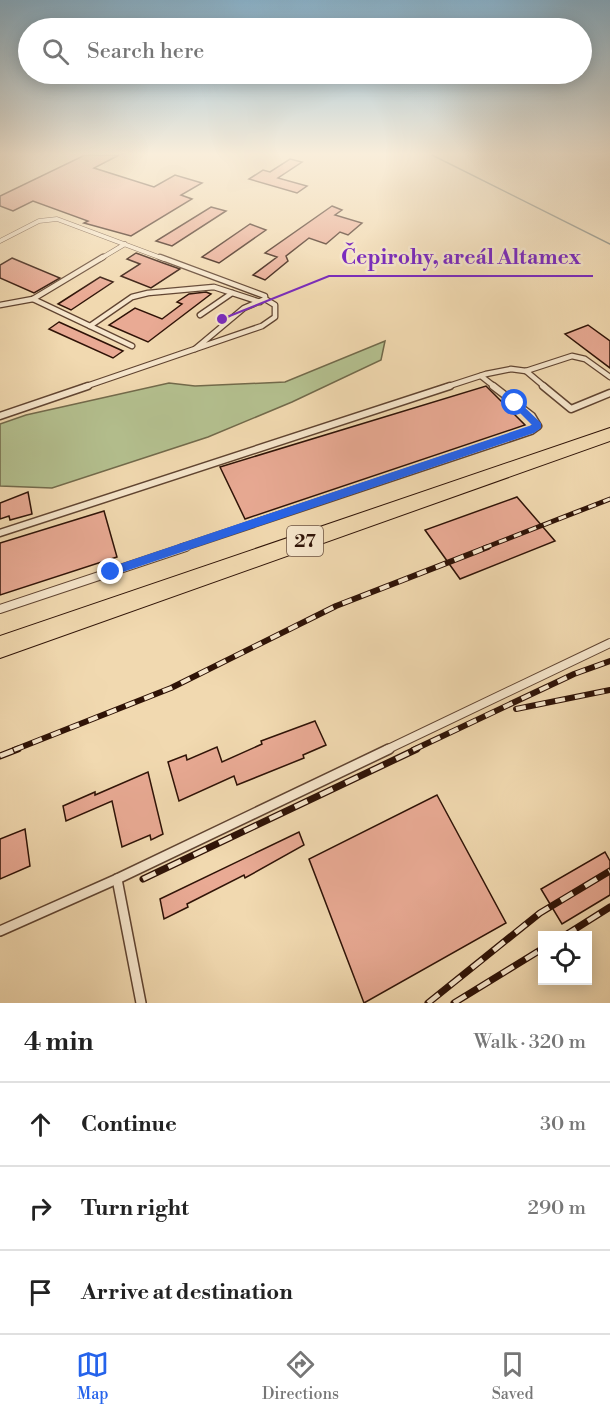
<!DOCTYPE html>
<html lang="en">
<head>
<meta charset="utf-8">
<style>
  body { margin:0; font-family:"Libre Bodoni",serif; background:#f6f6f6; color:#222 }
  .controls { position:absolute; right:18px; bottom:18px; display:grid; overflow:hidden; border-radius:0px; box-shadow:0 3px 15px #0003 }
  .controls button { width:54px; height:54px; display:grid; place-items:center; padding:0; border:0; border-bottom:2px solid #e0e0e0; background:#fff; color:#222; font:30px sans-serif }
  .stop { position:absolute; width:18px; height:18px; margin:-14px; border:4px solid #2563eb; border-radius:50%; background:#fff }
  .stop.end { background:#2563eb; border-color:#fff; box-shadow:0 2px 6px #0008 }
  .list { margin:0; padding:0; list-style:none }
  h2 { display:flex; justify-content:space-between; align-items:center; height:78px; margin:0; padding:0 24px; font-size:26px }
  h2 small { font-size:20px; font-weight:400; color:#767676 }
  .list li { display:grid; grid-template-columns:39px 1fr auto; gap:18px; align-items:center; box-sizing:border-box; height:84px; padding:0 24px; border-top:2px solid #e0e0e0 }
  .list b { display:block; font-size:22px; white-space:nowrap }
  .list em { font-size:20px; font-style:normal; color:#767676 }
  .icon { flex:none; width:33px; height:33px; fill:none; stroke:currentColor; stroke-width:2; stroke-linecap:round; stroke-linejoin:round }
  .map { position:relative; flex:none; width:610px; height:1003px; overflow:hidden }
  .search { position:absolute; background:#fff; box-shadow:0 3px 15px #0003; left:18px; right:18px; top:18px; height:66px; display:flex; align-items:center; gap:15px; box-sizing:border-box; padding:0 21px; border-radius:33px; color:#767676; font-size:22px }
  .sheet { height:330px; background:#fff }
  nav { display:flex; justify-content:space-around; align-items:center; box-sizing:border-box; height:84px; border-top:2px solid #e0e0e0; background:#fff; font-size:16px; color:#767676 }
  nav a { display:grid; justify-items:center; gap:3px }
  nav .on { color:#2563eb }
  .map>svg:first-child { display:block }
</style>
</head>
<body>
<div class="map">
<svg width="610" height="1003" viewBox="0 0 610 1003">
  <rect width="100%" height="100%" fill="#f1d9b0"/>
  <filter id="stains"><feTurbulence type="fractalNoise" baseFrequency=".00333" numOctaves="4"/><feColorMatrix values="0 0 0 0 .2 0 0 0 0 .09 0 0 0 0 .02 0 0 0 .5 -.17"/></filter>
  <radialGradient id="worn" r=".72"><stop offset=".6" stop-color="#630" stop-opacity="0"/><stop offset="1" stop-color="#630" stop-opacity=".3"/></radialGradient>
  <polygon fill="#b4c08f" stroke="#726a4b" stroke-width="1.5" points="385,341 381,360 292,402 208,437 52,488 0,486 0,424 26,415 169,383 195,386 285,382"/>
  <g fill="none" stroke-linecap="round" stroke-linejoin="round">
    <polyline stroke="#70776e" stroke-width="1.5" points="432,155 610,244"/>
  </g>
  <g fill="#e9aa94" stroke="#2f1307" stroke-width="1.5">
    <polygon points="85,155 119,155 94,168 154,187 175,175 202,183 181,195 192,199 131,236 84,223 88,221 33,201 13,211 0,206 0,196"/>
    <polygon points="290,159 302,162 278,178 307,186 297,193 249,179 263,170 270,172"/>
    <polygon points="332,206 342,210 335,215 362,223 348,235 340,232 326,244 309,238 286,256 288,261 265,280 253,275 277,257 265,253"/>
    <polygon points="211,207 226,211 172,246 156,241"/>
    <polygon points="250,224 266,230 219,263 202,257"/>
    <polygon points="136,253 163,263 180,269 151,288 121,276 140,264 127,259"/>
    <polygon points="12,258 60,278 34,293 0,278 0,265"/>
    <polygon points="100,277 113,282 71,310 58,304"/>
    <polygon points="206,292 211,294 148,342 109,325 135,308 162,319 182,304 177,302 189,294"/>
    <polygon points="59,322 123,351 113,358 49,329"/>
    <polygon points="588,325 610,341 610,368 565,334"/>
    <polygon points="486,386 525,425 245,519 220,467"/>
    <polygon points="28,492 32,514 10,520 9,516 0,519 0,503"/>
    <polygon points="517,497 555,541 460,579 425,530"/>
    <polygon points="104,511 117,557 0,595 0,543"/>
    <polygon points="315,721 326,745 303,755 304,758 237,785 234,776 179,801 168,762 186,755 187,760 217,747 222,762 262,744 261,741"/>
    <polygon points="148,772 163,834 151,840 150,835 122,847 112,801 66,821 63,806 95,792 95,795"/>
    <polygon points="437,795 506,923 364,1003 309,859"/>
    <polygon points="25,829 30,866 0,879 0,839"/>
    <polygon points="299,832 304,845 245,878 244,875 187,904 188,907 164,919 160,899"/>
    <polygon points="605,852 610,861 610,895 562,924 541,889"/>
  </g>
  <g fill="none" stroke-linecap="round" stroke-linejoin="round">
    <g stroke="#604431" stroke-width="5">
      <g id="service-far4">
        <polyline points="0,241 39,221 57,219 164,259"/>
        <polyline points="100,259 125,244"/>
      </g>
    </g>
    <g stroke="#604431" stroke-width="7">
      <g id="service-far3">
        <polyline points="160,257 265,296 265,299"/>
        <polyline points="33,299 90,326"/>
        <polygon points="265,299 275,305 275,317 262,326 195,349 244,308"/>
        <polyline points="0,305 33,299 103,257"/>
        <polyline points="200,315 232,293"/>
        <polyline points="132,346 90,326 132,297 148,293 214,287 260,302"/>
        <polyline points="526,371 545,387"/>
        <polyline points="481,376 495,387"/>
        <polyline points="84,387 195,349"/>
        <polyline points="446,387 486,374 511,369 526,371 572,356 585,359 610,377"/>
      </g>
    </g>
    <g stroke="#604431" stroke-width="9">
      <g id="service-far2">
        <polyline points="543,386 571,409 610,393"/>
        <polyline points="0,416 88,386"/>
        <polyline points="0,533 450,386"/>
        <polyline points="181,548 531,431 538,426 532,416 493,386"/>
      </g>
    </g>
    <g stroke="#604431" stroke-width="10">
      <g id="service-far1">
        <polyline points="0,609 186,547"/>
        <polyline points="386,750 610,643"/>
      </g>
    </g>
    <g stroke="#604431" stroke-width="12">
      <g id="service">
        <polyline points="117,879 141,1003"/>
        <polyline points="0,931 117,879 389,749"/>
      </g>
    </g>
    <g stroke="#2f1307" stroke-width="2">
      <polygon id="primary" points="610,428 610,441 0,658 0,636"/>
    </g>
    <use href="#service-far4" stroke="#f6e6cc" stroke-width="4"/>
    <use href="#service-far3" stroke="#f6e6cc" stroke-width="4.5"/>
    <use href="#service-far2" stroke="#f6e6cc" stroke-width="6"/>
    <use href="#service-far1" stroke="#f6e6cc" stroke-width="8"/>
    <use href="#service" stroke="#f6e6cc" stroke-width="9"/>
    <use href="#primary" fill="#f1d9b0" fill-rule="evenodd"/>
    <g stroke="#2f1307" stroke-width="5">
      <polyline id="rail-far2" points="484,548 610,499"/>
    </g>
    <g stroke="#2f1307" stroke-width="6">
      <g id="rail-far1">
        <polyline points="516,709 610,690"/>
        <polyline points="14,750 171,688 336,606 488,547"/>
        <polyline points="413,750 574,674 610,661"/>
      </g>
    </g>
    <g stroke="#2f1307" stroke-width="7">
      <g id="rail">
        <polyline points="0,756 18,749"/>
        <polyline points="143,879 417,749"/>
        <polyline points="564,936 610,907"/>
        <polyline points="428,1003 540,913 610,871"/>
        <polyline points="454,1003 542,949"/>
      </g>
    </g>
    <use href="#rail-far2" stroke="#f6e6cc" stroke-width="3" stroke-dasharray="8" stroke-linecap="butt"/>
    <use href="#rail-far1" stroke="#f6e6cc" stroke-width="4" stroke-dasharray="10" stroke-linecap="butt"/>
    <use href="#rail" stroke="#f6e6cc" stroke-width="4.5" stroke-dasharray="14" stroke-linecap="butt"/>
  </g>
  <linearGradient id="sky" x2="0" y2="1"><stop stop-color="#89b6d2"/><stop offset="0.52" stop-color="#f9eedb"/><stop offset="1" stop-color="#f9eedb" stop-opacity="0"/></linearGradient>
  <rect width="610" height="296" fill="url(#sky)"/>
  <polygon fill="#2563eb" points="512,401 518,401 541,423 541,428 534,433 111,576 105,572 111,567 532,425 512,405"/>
  <g text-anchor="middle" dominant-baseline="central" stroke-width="5" stroke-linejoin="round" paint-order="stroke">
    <rect fill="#f6e6cc" stroke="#6b5242" stroke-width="1.5" x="287" y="526" width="36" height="30" rx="4.5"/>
    <g font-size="18" font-weight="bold" fill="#2f1307">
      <text x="305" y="541">27</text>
    </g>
  </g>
  <path fill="none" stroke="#7b2cbf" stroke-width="2" d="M222 319L329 276H593"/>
  <circle fill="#7b2cbf" stroke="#f6e6cc" stroke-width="2" cx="222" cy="319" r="6"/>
  <g font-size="21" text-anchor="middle" font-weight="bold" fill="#7b2cbf" stroke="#f6e6cc" stroke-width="5" stroke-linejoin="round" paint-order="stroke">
    <text x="461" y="264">Čepirohy, areál Altamex</text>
  </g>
  <rect width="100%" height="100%" filter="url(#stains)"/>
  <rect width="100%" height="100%" fill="url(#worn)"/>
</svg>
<div class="controls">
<button><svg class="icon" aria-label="locate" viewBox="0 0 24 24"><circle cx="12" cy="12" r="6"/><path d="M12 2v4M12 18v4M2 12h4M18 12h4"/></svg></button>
</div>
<div class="stop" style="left:515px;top:403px"></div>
<div class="stop end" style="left:111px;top:572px"></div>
<div class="search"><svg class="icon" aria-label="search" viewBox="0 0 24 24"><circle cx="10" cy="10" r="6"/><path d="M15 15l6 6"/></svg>Search here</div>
</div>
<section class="sheet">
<h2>4 min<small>Walk · 320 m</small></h2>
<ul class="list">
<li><svg class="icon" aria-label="ahead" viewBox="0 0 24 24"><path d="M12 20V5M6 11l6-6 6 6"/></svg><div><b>Continue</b></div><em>30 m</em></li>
<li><svg class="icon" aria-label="right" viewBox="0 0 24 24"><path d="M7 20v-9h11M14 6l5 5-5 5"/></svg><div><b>Turn right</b></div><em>290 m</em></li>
<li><svg class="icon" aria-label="arrive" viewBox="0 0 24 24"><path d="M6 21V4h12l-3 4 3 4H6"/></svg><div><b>Arrive at destination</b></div></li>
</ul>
</section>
<nav>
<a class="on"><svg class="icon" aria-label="map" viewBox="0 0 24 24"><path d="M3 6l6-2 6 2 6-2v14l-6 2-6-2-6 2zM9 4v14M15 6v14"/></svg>Map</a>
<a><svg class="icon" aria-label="directions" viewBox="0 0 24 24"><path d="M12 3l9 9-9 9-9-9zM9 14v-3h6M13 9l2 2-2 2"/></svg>Directions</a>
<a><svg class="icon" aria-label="saved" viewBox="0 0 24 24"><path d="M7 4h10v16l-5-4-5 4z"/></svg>Saved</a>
</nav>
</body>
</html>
